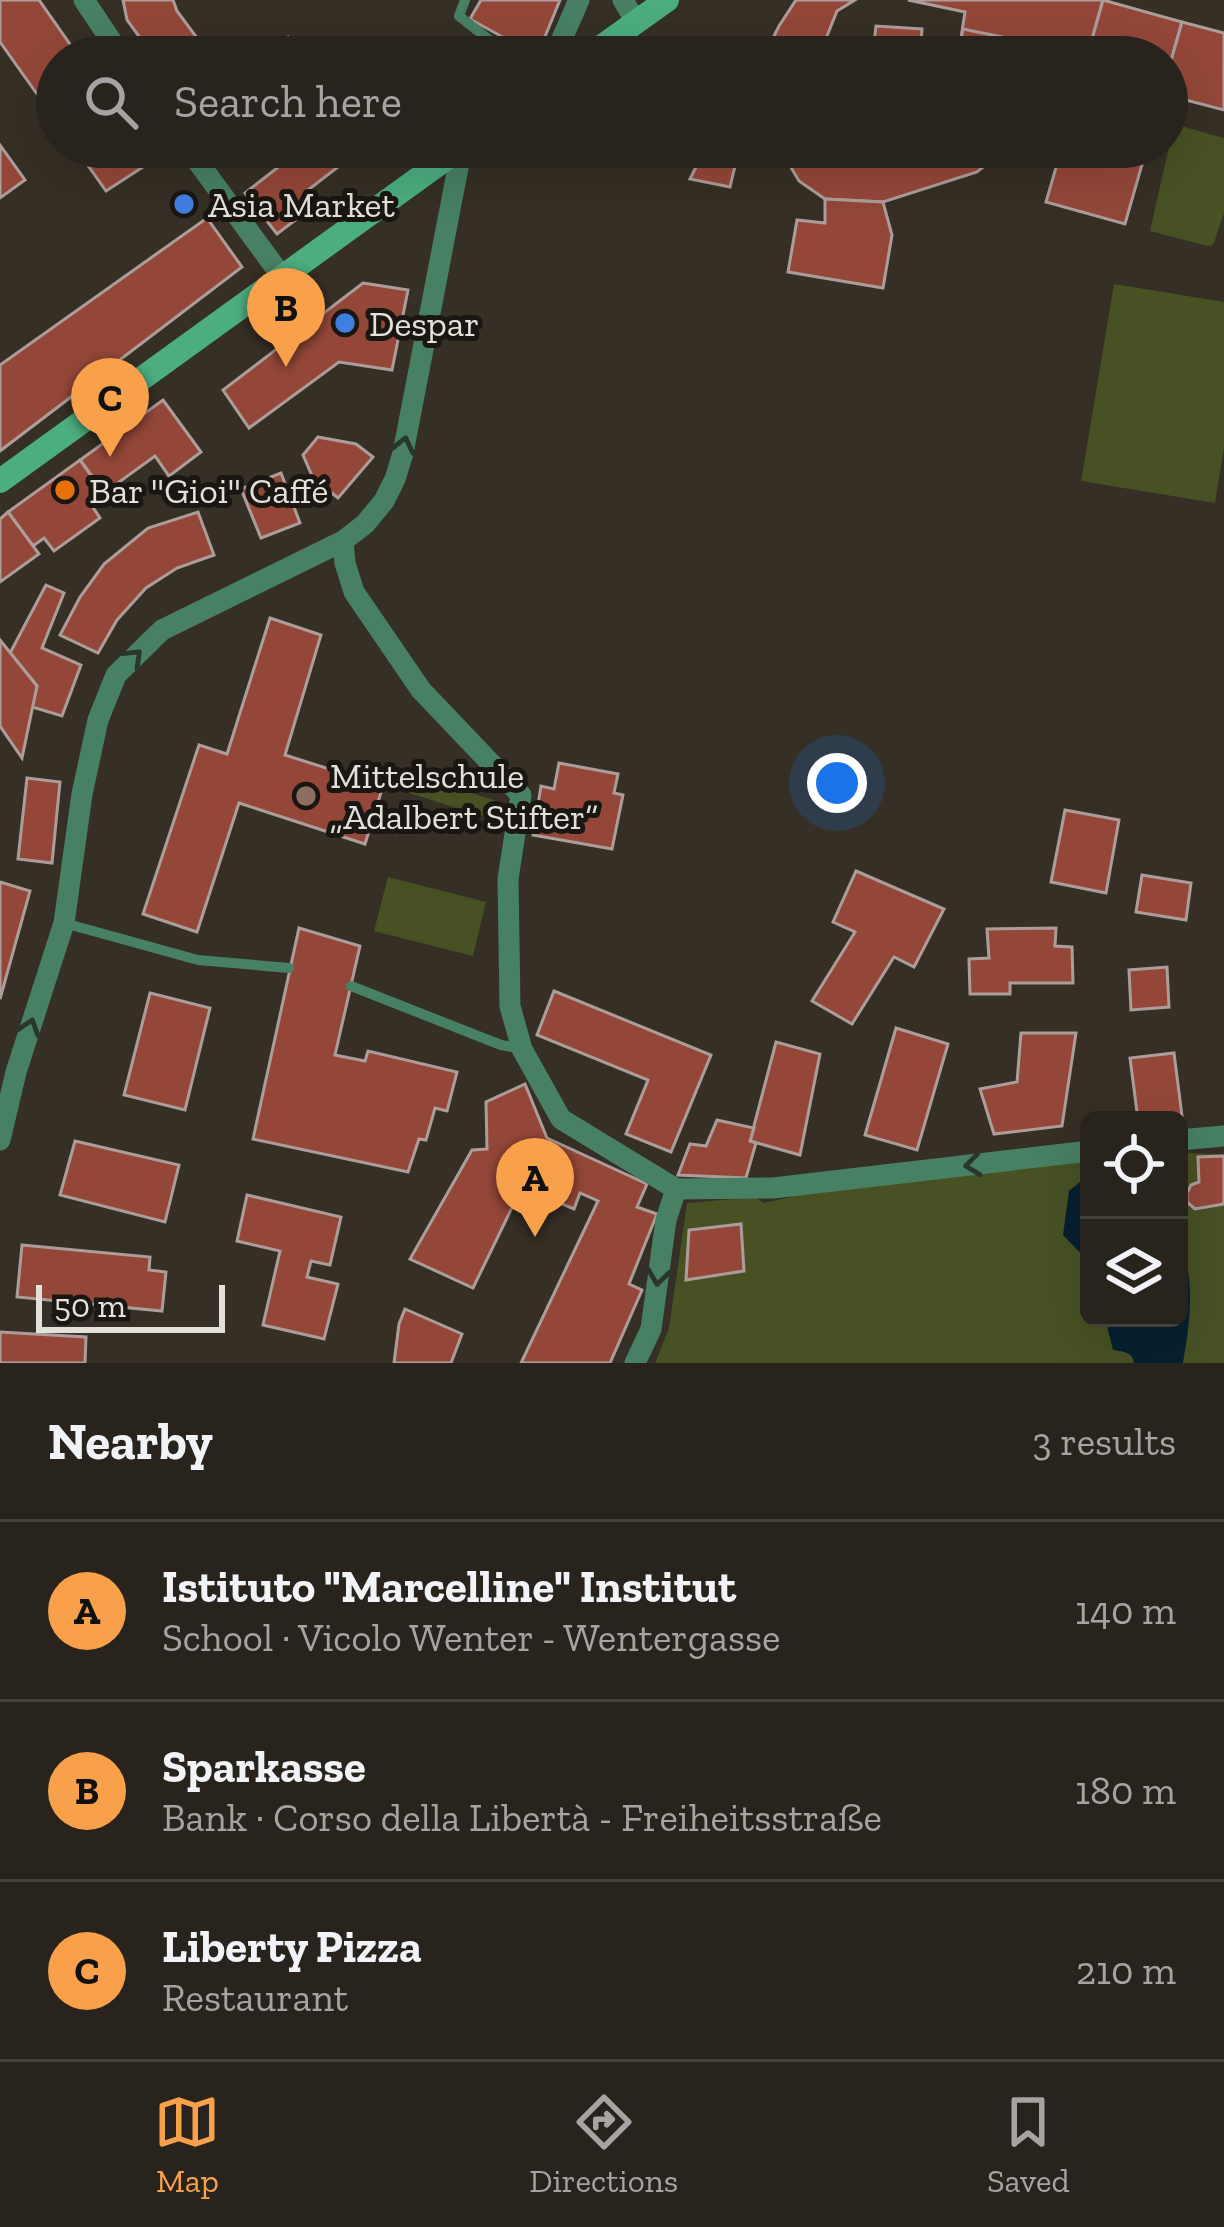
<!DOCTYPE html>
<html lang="en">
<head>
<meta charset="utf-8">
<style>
  body { margin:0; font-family:"Zilla Slab",serif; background:#342f29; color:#f1f3f6 }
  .controls { position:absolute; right:36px; bottom:36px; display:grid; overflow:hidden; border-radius:18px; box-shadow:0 12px 48px #0002 }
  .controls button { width:108px; height:108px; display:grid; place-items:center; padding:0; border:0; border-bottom:3px solid #44403b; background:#28231c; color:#f1f3f6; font:60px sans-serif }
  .scale { position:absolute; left:36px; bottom:30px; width:189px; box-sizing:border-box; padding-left:12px; border:6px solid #e4e0da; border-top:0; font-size:33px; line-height:42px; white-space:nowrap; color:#e4e0da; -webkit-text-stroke:9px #1a1713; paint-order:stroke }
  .you { position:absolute; left:837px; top:783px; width:42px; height:42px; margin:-30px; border:9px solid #fff; border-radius:50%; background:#1a73e8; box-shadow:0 0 0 18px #1a73e833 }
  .badge { display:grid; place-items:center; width:78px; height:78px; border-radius:50%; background:#f8a14a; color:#111; font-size:39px; font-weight:700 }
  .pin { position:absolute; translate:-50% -99px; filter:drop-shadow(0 3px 6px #0008) }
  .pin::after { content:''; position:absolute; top:63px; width:42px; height:36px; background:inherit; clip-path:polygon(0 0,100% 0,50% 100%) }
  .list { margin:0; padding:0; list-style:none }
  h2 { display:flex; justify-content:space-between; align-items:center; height:156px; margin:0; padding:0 48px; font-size:51px }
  h2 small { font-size:39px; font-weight:400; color:#a5a4a3 }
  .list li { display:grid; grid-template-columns:78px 1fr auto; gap:36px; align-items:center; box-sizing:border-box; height:180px; padding:0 48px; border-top:3px solid #44403b }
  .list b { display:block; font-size:45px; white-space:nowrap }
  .list p { margin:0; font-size:39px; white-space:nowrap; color:#a5a4a3 }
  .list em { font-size:39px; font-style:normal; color:#a5a4a3 }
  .icon { flex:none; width:66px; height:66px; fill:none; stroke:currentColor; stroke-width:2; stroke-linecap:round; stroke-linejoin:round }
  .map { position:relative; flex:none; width:1224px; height:1363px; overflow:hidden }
  .search { position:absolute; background:#28231c; box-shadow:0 12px 48px #0002; left:36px; right:36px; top:36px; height:132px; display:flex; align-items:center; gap:30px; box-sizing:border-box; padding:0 42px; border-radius:66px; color:#a5a4a3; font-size:45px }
  .sheet { height:696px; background:#28231c }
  nav { display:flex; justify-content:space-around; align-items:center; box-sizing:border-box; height:168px; border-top:3px solid #44403b; background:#28231c; font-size:33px; color:#a5a4a3 }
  nav a { display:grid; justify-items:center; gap:6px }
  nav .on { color:#f8a14a }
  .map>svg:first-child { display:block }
</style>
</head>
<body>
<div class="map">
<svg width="1224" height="1363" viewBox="0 0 1224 1363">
  <rect width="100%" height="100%" fill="#352f25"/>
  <g fill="#485124">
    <polygon points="1181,126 1224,138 1224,213 1213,245 1208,246 1150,231 1171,138"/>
    <polygon points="1114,284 1224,302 1224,448 1215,503 1081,481"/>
    <polygon points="389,767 497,801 491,819 384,785"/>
    <polygon points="388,877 486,902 473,956 374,931"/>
    <polygon points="1179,1153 1224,1154 1224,1363 655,1363 669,1328 687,1203 756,1197 763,1203 792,1197 800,1191 1089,1161 1089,1318 1179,1318"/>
  </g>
  <g fill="#06202f">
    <polygon points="1081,1181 1089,1183 1089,1262 1063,1235 1069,1191"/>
    <path d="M 1179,1240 C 1196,1277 1190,1323 1183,1363 L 1134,1363 C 1133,1352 1122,1351 1113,1350 L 1105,1318 L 1179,1318 Z"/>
  </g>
  <g fill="#944739" stroke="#ad9d9a" stroke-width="3">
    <polygon points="0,0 39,0 79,57 57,57 57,122 0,42"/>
    <polygon points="123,0 173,0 177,11 209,54 206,57 154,57 127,20"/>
    <polygon points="481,0 560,0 537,56 470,19"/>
    <polygon points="796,0 855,0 837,11 825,41 874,43 876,26 922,29 920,57 766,57 766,52 779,26"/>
    <polygon points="908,0 1103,0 1087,57 958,57 965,12"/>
    <polygon points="1103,0 1182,22 1167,75 1167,57 1087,57"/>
    <polygon points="1182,22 1224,33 1224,110 1167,95 1167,75"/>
    <polygon points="963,29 1007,38 1004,57 958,57"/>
    <polygon points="288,37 303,57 261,57"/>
    <polygon points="0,145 25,180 0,198"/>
    <polygon points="75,147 142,147 152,161 106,191"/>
    <polygon points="304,147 364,147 308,190 318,203 277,234 245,193"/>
    <polygon points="779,147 1008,147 977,172 883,202 825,199 799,181"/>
    <polygon points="1147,147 1125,224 1046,202 1062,147"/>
    <polygon points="699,161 735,166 730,187 690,179"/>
    <polygon points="825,199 883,202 892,235 883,288 788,272 797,220 825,223"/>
    <polygon points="207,218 242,267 0,451 0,365"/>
    <polygon points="363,283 408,290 392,370 339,362 249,428 223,390"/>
    <polygon points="163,400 201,452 169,476 155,456 104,493 80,460"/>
    <polygon points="318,437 356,444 373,457 338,498 313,478 303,455"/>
    <polygon points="80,460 106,496 92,506 100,518 54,551 44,538 33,546 8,512"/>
    <polygon points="281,473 300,523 261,538 241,489"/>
    <polygon points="8,512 39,554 0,582 0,519"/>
    <polygon points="198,512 214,555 177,568 146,588 117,620 98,653 60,635 80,597 104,564 148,528"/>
    <polygon points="46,585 64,593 42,648 81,665 62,716 32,707 37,686 10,653"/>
    <polygon points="270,618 321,635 285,755 383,786 365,844 239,803 197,932 143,914 199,745 227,754"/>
    <polygon points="0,640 37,686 22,758 0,726"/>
    <polygon points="559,763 618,774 614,793 623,795 612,849 533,835 541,786 554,789"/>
    <polygon points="27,778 60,782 52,863 18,859"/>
    <polygon points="1065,810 1119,820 1106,893 1051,882"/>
    <polygon points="856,871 944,909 914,967 894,957 852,1024 812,1001 855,932 833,922"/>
    <polygon points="1142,875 1191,883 1186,920 1136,912"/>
    <polygon points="0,882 30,891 0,999"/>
    <polygon points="299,928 360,946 335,1055 365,1061 368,1051 457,1072 447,1111 435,1108 426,1140 419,1139 408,1172 253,1139"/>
    <polygon points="1056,928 1055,946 1072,947 1073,983 1010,983 1010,994 970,994 969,959 989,958 987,929"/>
    <polygon points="1167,967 1169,1007 1131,1010 1129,970"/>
    <polygon points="554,991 711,1055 671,1152 626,1134 648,1080 537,1035"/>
    <polygon points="150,993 210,1008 185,1110 124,1095"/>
    <polygon points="896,1028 948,1044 917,1150 865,1135"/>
    <polygon points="1021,1033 1076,1033 1062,1126 994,1134 980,1089 1017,1082"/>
    <polygon points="776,1042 820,1054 800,1155 750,1141"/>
    <polygon points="1174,1053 1182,1116 1138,1120 1130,1058"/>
    <polygon points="525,1084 547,1138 647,1184 637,1207 657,1214 629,1284 642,1290 610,1363 521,1363 598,1201 580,1193 574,1209 522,1187 473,1288 410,1259 472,1150 487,1149 486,1102"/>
    <polygon points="717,1120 754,1128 750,1141 756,1143 746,1178 678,1175 690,1144 706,1146"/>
    <polygon points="75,1141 179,1165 165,1222 60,1195"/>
    <polygon points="1224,1156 1224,1204 1195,1209 1187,1202 1187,1193 1191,1185 1199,1182 1198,1157"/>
    <polygon points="247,1195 341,1217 330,1265 311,1261 307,1277 338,1284 324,1339 263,1325 280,1251 237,1241"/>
    <polygon points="741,1224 744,1271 686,1280 689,1230"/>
    <polygon points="22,1245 150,1257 149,1270 166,1272 162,1311 17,1297"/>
    <polygon points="405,1309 462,1334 451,1363 394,1363 399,1324"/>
    <polygon points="0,1332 86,1337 85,1363 0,1363"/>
  </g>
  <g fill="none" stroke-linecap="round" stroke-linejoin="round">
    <g stroke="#478063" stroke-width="10">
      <polyline points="465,0 459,16 511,57"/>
      <polyline points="64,923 198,960 289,968"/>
      <polyline points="351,986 501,1045 522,1049"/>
    </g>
    <g stroke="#478063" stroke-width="21">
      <polyline points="84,0 122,57"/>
      <polyline points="623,0 636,22"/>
      <polyline points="554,57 579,0"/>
      <polyline points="187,147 283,278"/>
      <polyline points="343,541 345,563 354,592 421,690 521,795 508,879 510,1006 522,1049 561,1119 676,1189"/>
      <polyline points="0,1140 16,1072 64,923 82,794 98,720 116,675 162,630 343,541 365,524 384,501 395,479 403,453 462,147"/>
      <polyline points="1179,1140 1224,1136"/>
      <polyline points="676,1189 773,1188 1089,1151"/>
      <polyline points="635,1363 651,1329 666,1220 676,1189"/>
    </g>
    <g stroke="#4cad80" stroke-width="24">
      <polyline points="587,57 667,0"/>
      <polyline points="0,481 462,147"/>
    </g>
  </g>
  <defs><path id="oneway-chevron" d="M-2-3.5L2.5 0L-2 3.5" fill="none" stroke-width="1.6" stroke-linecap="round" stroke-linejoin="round" transform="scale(3)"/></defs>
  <g stroke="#28362b">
    <use href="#oneway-chevron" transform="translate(404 445) rotate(-77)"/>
    <use href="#oneway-chevron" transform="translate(134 657) rotate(-44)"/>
    <use href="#oneway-chevron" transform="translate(30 1027) rotate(-72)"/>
    <use href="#oneway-chevron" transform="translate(973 1165) rotate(173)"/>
    <use href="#oneway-chevron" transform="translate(658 1277) rotate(98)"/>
  </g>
  <g fill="#3f7fe0" stroke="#1a1713" stroke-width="4.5">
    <circle cx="184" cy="204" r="12"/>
    <circle cx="345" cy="323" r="12"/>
  </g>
  <circle fill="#e8710a" stroke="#1a1713" stroke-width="4.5" cx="65" cy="490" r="12"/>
  <circle fill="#8d6e63" stroke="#1a1713" stroke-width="4.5" cx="306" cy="796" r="12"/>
  <g text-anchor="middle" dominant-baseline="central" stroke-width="10" stroke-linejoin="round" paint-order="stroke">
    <g font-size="36" fill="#e4e0da" stroke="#1a1713" text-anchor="start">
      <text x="208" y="204">Asia Market</text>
      <text x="369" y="323">Despar</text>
      <text x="89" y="490">Bar "Gioi" Caffé</text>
      <text x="330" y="775">Mittelschule<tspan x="330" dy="41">„Adalbert Stifter”</tspan></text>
    </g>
  </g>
</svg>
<div class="controls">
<button><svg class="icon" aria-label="locate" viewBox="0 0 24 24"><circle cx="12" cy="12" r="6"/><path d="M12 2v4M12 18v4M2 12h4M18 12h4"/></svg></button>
<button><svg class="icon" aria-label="layers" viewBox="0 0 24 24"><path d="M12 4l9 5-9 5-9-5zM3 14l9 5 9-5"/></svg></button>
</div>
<div class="scale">50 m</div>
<div class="you"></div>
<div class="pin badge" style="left:535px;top:1237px">A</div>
<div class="pin badge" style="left:286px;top:367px">B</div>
<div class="pin badge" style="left:110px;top:457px">C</div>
<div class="search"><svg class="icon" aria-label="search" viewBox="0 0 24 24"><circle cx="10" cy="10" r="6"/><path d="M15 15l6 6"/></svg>Search here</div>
</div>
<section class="sheet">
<h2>Nearby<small>3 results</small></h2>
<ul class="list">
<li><span class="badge">A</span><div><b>Istituto &quot;Marcelline&quot; Institut</b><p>School · Vicolo Wenter - Wentergasse</p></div><em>140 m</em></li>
<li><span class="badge">B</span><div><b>Sparkasse</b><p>Bank · Corso della Libertà - Freiheitsstraße</p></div><em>180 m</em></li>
<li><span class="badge">C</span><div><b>Liberty Pizza</b><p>Restaurant</p></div><em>210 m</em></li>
</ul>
</section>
<nav>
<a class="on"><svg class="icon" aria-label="map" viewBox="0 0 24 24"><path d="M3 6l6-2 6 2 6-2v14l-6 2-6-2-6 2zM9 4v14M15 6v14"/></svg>Map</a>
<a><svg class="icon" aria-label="directions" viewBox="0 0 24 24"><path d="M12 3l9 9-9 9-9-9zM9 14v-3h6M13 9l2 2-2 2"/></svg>Directions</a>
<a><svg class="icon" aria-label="saved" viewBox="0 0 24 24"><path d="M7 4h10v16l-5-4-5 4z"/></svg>Saved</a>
</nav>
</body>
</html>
